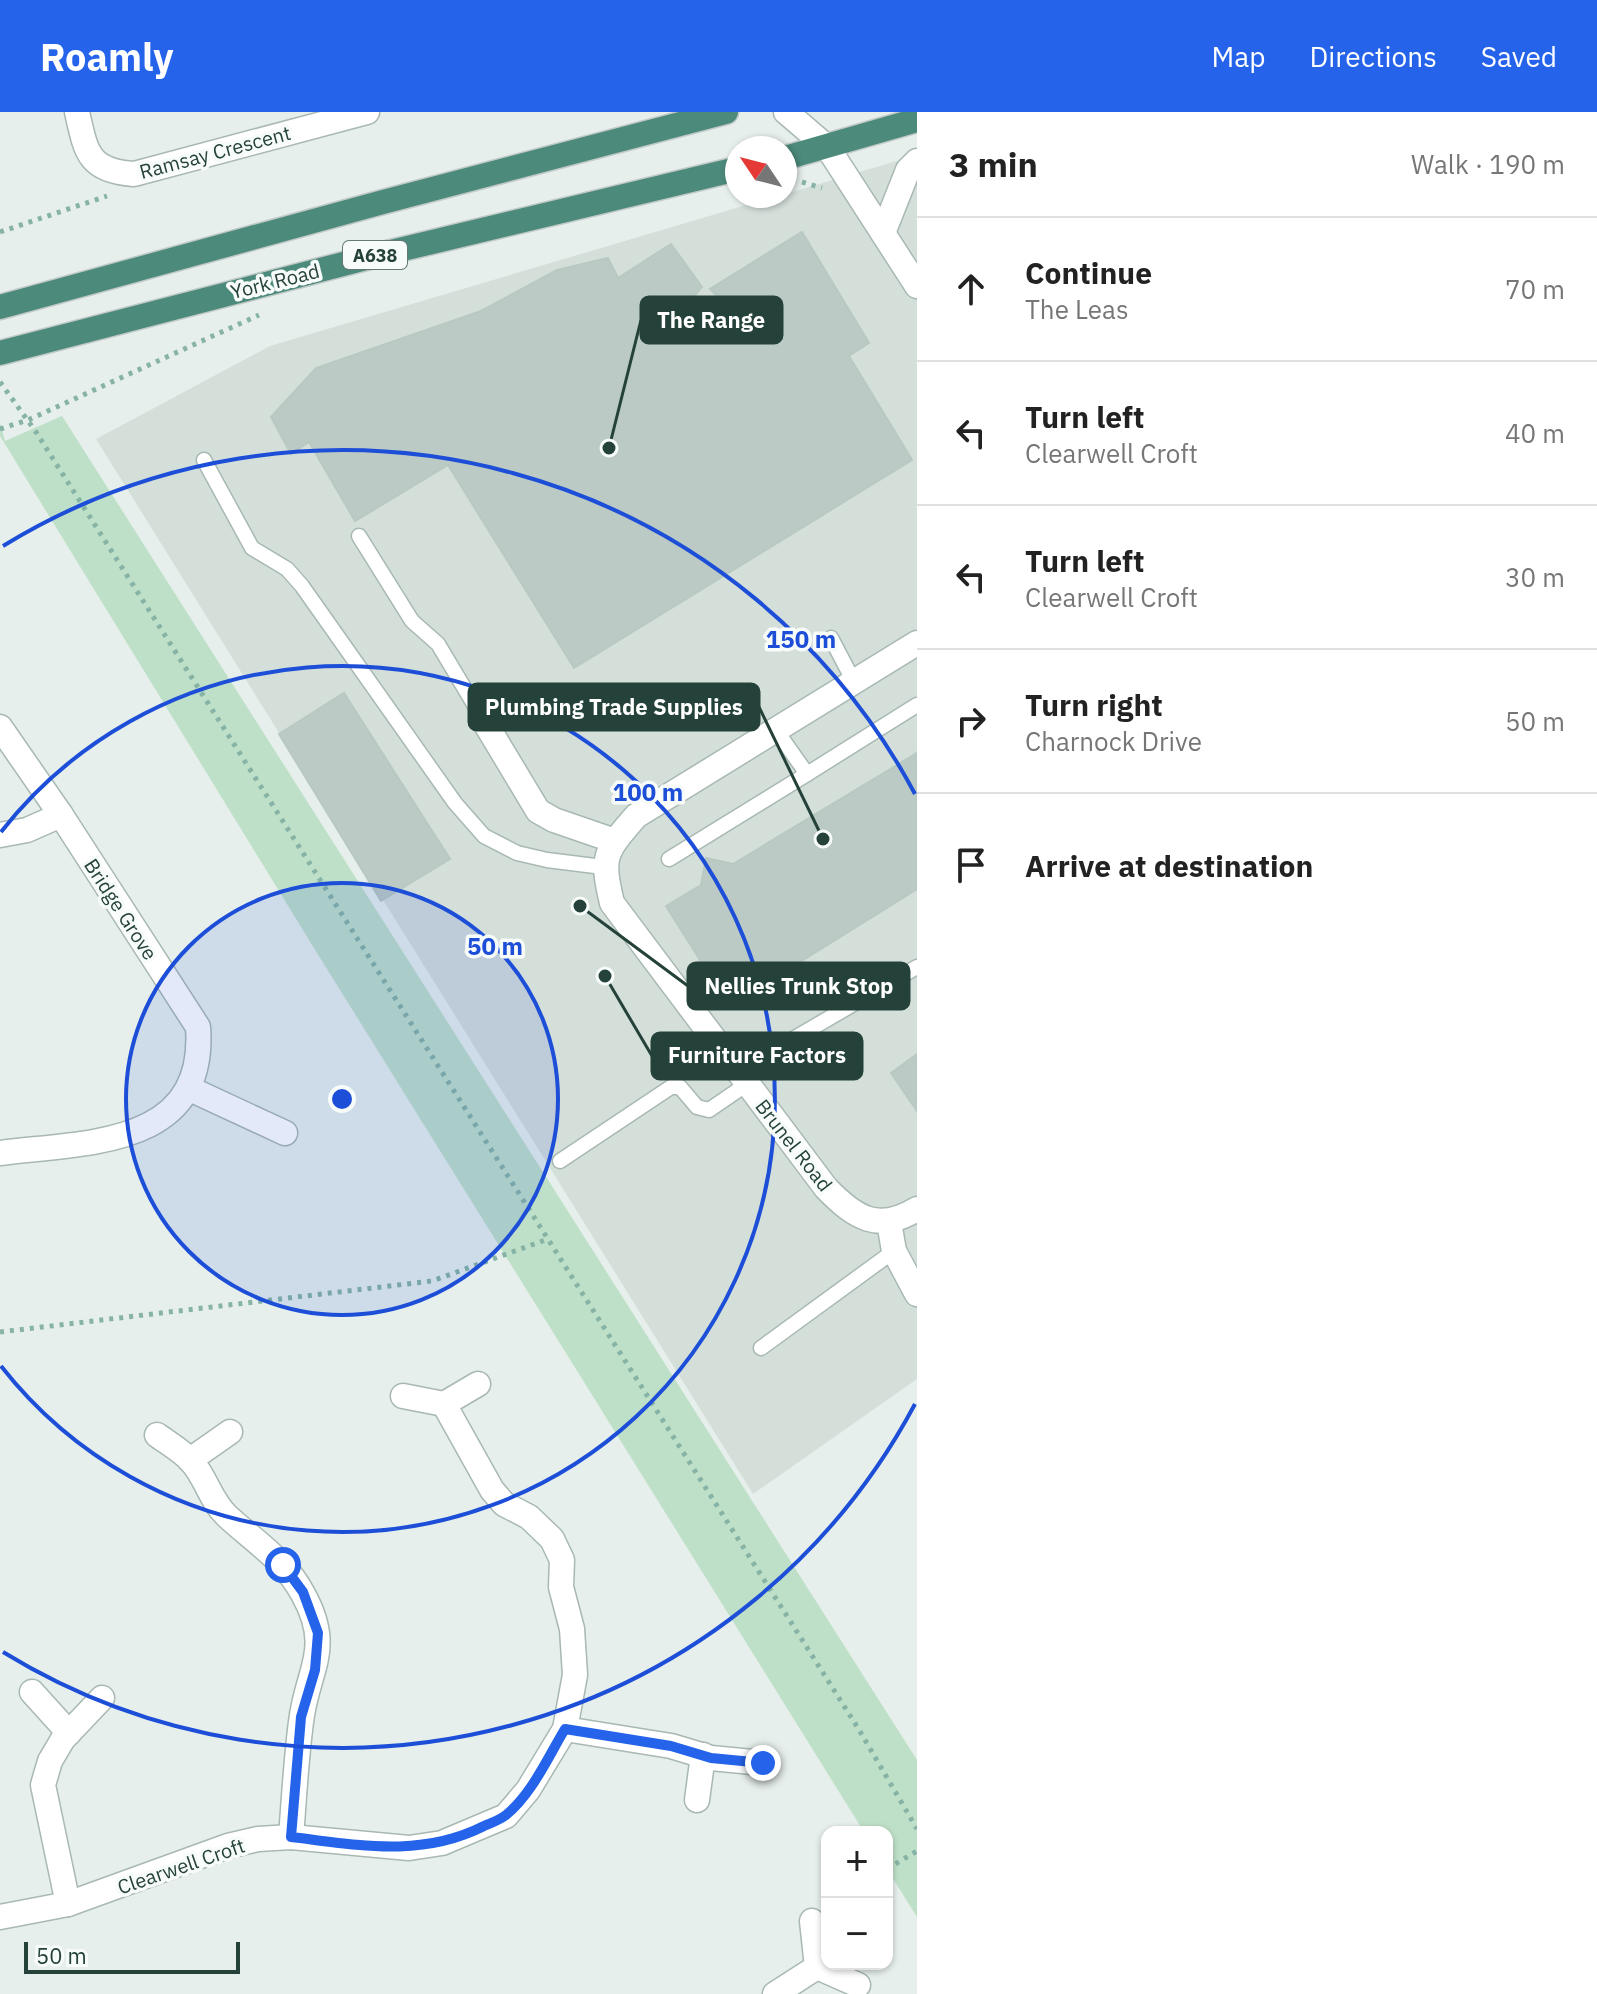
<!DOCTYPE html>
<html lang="en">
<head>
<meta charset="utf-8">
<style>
  body { margin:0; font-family:"IBM Plex Sans",sans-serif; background:#f2f2f2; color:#222 }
  .controls { position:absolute; right:24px; bottom:24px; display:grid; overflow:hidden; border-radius:16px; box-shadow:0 2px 6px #0004 }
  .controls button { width:72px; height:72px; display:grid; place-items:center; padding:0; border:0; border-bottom:2px solid #e0e0e0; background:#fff; color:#222; font:40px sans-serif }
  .compass { position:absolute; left:725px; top:24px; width:72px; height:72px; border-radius:50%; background:#fff; box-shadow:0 2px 6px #0004; rotate:305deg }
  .scale { position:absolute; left:24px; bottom:20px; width:216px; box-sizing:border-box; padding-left:8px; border:4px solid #24423a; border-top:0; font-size:22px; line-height:28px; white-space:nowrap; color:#24423a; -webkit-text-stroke:6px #f7fbf9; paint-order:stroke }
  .stop { position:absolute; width:24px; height:24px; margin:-18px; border:6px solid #2563eb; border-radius:50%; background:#fff }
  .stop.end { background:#2563eb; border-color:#fff; box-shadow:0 2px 8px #0008 }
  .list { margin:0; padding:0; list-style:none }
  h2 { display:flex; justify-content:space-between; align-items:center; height:104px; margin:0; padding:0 32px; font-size:34px }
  h2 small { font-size:26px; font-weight:400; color:#767676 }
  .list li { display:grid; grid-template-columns:52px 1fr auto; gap:24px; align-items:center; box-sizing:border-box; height:144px; padding:0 32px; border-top:2px solid #e0e0e0 }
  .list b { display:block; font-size:30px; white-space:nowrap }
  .list p { margin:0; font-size:26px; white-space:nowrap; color:#767676 }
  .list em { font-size:26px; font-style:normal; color:#767676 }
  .icon { flex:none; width:44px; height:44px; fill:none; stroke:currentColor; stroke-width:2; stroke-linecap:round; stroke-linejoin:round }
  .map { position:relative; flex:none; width:917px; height:1882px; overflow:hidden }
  header { display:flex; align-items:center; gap:48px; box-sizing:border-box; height:112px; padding:0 40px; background:#2563eb; color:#fff }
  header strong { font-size:38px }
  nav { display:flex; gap:44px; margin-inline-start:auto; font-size:28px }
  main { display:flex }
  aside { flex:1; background:#fff }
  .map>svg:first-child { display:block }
</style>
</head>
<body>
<header>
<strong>Roamly</strong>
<nav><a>Map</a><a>Directions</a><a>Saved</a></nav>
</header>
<main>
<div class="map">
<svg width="917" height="1882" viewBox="0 0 917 1882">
  <rect width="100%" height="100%" fill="#e6efeb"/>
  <polygon fill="#d4dfda" points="917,43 917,1267 753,1382 96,327 270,234 777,84 785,84 785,82"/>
  <polygon fill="#bfe0c8" points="62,304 917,1648 917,1805 887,1757 887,1720 864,1720 317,841 0,324 0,311 5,329"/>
  <g fill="#bbcac4" stroke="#b8c9c2" stroke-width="2">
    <polygon points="802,120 869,231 849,244 912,348 574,556 448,353 355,409 309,330 291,342 271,305 316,256 481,199 557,158 608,146 618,166 671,132 702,175 695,183 702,195 719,186 710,177"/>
    <polygon points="344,581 450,747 381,789 279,622"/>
    <polygon points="917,641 917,777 729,894 666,794 701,773 706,746 733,752"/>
    <polygon points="917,942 917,999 891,961"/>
  </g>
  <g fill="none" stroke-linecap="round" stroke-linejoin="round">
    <g stroke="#a8b8b2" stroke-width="17">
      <g id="service">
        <polyline points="204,348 252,436 287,457 302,474 455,691 484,724 517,741 547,748 603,755"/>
        <polyline points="359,424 412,509 438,532 487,614"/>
        <polyline points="831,526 854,570"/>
        <polyline points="776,618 807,662 917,593"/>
        <polyline points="669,747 807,662"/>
        <polyline points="738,959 917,855"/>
        <polyline points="560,1049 671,975 680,975 697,995 709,998 747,972"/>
        <polyline points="761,1236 894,1139"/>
      </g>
    </g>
    <g stroke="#a8b8b2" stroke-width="27">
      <g id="minor">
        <path d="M 77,0 C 86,40 88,59 134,62 L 367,0"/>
        <polyline points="786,0 828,36 917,174"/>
        <polyline points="883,121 908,58 917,49"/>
        <path d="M 917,531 L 636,704 C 604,741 601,744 612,791 L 826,1076 C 855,1106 878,1121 917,1097"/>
        <polyline points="487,614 538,699 554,708 615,729"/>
        <path d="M 0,615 L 61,703 L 198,915 C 207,1036 85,1030 0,1041"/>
        <polyline points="0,723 27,718 61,703"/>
        <polyline points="188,976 285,1021"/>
        <polyline points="889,1110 894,1139 917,1182"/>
        <polyline points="403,1284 444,1292 478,1272"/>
        <path d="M 157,1323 C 168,1331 182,1339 191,1349 C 206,1365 210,1388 227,1404 C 254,1429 285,1448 303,1482 C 334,1538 307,1557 301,1610 C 296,1648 294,1687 291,1725"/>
        <polyline points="190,1348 230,1320"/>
        <polyline points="32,1580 69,1621"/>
        <polyline points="565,1617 671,1634 711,1646 763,1651"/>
        <polyline points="697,1688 703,1643"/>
        <polyline points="68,1792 43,1673 50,1649 63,1627 102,1586"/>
        <polyline points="0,1805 68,1792 228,1734 258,1727 291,1725 409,1736 442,1731 506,1704 528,1678 565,1617 575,1563 572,1517 561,1475 562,1448 552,1427 529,1405 504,1392 492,1378 444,1292"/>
        <polyline points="812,1809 817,1855 858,1873"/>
        <polyline points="775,1882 817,1855"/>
      </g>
    </g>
    <g stroke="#c2cac8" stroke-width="27">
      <g id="trunk">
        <polyline points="785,46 917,8"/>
        <polyline points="0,195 383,90 726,0"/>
        <polyline points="0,241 382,142 737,57"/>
      </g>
    </g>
    <g stroke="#86b3a5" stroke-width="5" stroke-dasharray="4 6" stroke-linecap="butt">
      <polyline points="802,70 822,76"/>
      <polyline points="0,120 107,84"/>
      <polyline points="0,270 36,320 858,1616 917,1717"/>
      <polyline points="0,317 28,308 259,203"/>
      <polyline points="0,1220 432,1169 548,1127"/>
      <polyline points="887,1757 917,1739"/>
    </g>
    <use href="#service" stroke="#fff" stroke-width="14"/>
    <use href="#minor" stroke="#fff" stroke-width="24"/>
    <use href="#trunk" stroke="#4c8a7c" stroke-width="24"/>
  </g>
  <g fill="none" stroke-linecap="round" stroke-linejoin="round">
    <path stroke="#2563eb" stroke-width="10" d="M 283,1453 L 303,1480 L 318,1521 L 315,1558 L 301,1605 L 291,1725 C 358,1733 421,1746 484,1714 C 491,1711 500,1708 506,1703 C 532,1682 548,1645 565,1617 L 671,1634 L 711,1646 L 763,1651"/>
  </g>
  <circle cx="342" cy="987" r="216" fill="#1d4ed8" fill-opacity=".12"/>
  <g fill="none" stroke="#1d4ed8" stroke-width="4">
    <circle cx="342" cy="987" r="216"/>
    <path d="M1 720A433 433 0 1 1 1 1254"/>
    <path d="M915 1292A649 649 0 0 1 3 1540M3 434A649 649 0 0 1 915 682"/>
  </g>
  <g text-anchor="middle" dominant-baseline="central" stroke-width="7" stroke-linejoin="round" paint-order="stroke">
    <rect fill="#f7fbf9" stroke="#637a73" stroke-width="2" x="343" y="129" width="64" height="28" rx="6"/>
    <g font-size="18" font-weight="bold" fill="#24423a">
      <text x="375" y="143">A638</text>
    </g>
    <g font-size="20" fill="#24423a" stroke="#f7fbf9">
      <text transform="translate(215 40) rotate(-15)">Ramsay Crescent</text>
      <text transform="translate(275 169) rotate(-14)">York Road</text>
      <text transform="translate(121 797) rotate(57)">Bridge Grove</text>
      <text transform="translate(794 1033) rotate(52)">Brunel Road</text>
      <text transform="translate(181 1754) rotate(-19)">Clearwell Croft</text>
    </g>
  </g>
  <circle cx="342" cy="987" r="12" fill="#1d4ed8" stroke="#f7fbf9" stroke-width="4"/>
  <g font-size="24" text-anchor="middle" font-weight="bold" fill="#1d4ed8" stroke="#f7fbf9" stroke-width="7" stroke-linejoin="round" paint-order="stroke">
    <text x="801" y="536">150 m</text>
    <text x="648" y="689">100 m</text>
    <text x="495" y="843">50 m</text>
  </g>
  <path fill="none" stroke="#24423a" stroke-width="3" d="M609 336L641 208M823 727L759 595M580 794L688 874M605 864L652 944"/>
  <g fill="#24423a" stroke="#f7fbf9" stroke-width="3">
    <circle cx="609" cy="336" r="8"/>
    <circle cx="823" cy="727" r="8"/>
    <circle cx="580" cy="794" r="8"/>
    <circle cx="605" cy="864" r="8"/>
  </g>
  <g fill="#24423a" stroke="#24423a" stroke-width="3">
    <rect x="641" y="185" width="141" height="46" rx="8"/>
    <rect x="469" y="572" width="290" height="46" rx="8"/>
    <rect x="688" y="851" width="221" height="46" rx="8"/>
    <rect x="652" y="921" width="210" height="46" rx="8"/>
  </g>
  <g font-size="22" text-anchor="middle" font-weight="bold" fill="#fff">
    <text x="711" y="216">The Range</text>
    <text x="614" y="603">Plumbing Trade Supplies</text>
    <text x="799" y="882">Nellies Trunk Stop</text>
    <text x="757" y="951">Furniture Factors</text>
  </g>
</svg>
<div class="controls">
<button>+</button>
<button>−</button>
</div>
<svg class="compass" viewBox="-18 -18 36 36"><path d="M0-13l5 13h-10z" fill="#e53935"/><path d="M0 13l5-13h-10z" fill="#767676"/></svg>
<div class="scale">50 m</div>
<div class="stop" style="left:283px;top:1453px"></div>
<div class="stop end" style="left:763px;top:1651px"></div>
</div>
<aside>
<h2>3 min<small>Walk · 190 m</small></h2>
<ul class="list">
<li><svg class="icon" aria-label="ahead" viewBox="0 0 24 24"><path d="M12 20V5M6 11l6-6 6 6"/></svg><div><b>Continue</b><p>The Leas</p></div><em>70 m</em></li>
<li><svg class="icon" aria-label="left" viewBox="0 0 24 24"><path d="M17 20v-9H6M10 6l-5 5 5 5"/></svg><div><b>Turn left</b><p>Clearwell Croft</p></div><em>40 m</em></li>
<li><svg class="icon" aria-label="left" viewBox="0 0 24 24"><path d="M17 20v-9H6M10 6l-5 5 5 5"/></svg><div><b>Turn left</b><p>Clearwell Croft</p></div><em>30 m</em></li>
<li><svg class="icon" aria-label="right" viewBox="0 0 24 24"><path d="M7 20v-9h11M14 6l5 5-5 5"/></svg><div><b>Turn right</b><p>Charnock Drive</p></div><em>50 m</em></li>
<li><svg class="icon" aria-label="arrive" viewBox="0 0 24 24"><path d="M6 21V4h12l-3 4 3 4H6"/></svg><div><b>Arrive at destination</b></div></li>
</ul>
</aside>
</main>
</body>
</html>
